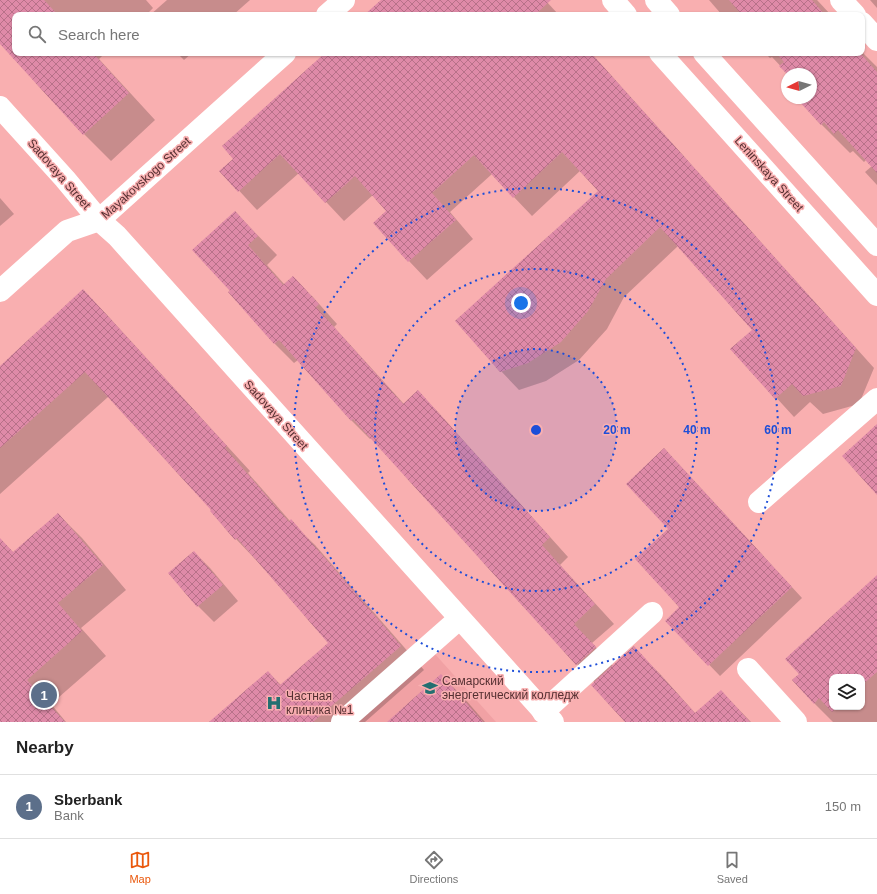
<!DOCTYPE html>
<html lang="en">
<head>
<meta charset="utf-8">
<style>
  body { margin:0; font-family:Helvetica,sans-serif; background:#f2f2f2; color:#222 }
  .controls { position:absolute; right:12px; bottom:12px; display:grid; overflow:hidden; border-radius:8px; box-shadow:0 1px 3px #0004 }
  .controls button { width:36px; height:36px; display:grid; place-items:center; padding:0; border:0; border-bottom:1px solid #e0e0e0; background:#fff; color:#222; font:20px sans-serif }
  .compass { position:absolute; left:781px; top:68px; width:36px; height:36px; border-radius:50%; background:#fff; box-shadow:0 1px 3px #0004; rotate:265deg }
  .you { position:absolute; left:521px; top:303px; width:14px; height:14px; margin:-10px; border:3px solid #fff; border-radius:50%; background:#1a73e8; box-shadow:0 0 0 6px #1a73e833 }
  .badge { display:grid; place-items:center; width:26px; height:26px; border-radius:50%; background:#ea580c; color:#fff; font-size:13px; font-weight:700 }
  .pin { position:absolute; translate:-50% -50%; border:2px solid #fff; box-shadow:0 1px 4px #0006 }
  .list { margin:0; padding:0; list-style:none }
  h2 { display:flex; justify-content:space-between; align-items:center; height:52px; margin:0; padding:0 16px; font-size:17px }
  h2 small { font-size:13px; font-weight:400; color:#767676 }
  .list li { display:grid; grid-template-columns:26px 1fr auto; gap:12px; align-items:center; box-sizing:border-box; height:64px; padding:0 16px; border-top:1px solid #e0e0e0 }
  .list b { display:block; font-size:15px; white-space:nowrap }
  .list p { margin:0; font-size:13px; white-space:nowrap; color:#767676 }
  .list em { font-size:13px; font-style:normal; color:#767676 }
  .icon { flex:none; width:22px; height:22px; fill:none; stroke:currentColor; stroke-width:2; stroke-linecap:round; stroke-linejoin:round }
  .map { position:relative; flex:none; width:877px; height:722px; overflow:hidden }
  .search { position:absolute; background:#fff; box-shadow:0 1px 3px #0004; left:12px; right:12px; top:12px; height:44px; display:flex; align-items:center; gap:10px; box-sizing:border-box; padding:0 14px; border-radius:8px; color:#767676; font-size:15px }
  .sheet { height:116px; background:#fff }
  nav { display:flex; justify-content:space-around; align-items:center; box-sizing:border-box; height:56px; border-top:1px solid #e0e0e0; background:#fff; font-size:11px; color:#767676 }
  nav a { display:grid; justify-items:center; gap:2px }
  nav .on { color:#ea580c }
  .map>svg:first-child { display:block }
</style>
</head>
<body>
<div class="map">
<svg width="877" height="722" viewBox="0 0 877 722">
  <defs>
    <pattern id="building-cross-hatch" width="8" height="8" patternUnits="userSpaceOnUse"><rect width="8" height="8" fill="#df8aa8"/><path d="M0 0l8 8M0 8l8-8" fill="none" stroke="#b87189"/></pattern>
  </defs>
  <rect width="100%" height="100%" fill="#f9afb0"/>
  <polygon fill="#f1a1a4" points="434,653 496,722 356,722"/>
  <g fill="#0003" fill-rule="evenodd">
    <polygon points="0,0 146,0 153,8 146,15 15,15 15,53 105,53 99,59 155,120 111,161 84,134 0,42"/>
    <polygon points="167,0 250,0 233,15 150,15"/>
    <polygon points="497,0 545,0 559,15 480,15"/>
    <polygon points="709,0 817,0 831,15 722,15"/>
    <polygon points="870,0 877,0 877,8"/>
    <polygon points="862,52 877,67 877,185 865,172 872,166 866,160 864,162 853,151 850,153 821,124 804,98 811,98 811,74 788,74 772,57 770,58 765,53 862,53"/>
    <polygon points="177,53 192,53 184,60"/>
    <polygon points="326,53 591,53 874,368 859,404 823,414 810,402 794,417 732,349 753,330 678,246 624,297 607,329 579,360 546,381 519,390 501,371 599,192 581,170 532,216 492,174 450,212 473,239 427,280 409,261 388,211 373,195 344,221 299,173 257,210 221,171 234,159"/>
    <polygon points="0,198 14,214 0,226"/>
    <polygon points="235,212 277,255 267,265 285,285 312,296 337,324 334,327 404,404 418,392 437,411 568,557 560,565 614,624 592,643 614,667 634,648 661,675 696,714 721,691 751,722 626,722 595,683 577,664 372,438 370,439 351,420 298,360 294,363 275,344 230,292 231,291"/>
    <polygon points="83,291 107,315 250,471 248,473 290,521 315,545 424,670 365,722 211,722 268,672 281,685 329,643 257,561 236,539 212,511 212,510 108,397 0,494 0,367"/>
    <polygon points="675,460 802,598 720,676 667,621 681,607 669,529"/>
    <polygon points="58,514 82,538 126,590 81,628 106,656 51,704 66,722 0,722 0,539 14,553"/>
    <polygon points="194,552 210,568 238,601 214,622 198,606 169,573"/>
    <path d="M 877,576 L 877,722 L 833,722 L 814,703 L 800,674 ZM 832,677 L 862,677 L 862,707 L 832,707 Z"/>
    <polygon points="441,675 464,698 485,722 388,722"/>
  </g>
  <g fill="url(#building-cross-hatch)">
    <polygon points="0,0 44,0 58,15 15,15 15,53 93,53 129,93 83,135 0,44"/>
    <polygon points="381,0 551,0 535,15 364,15"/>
    <polygon points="729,0 812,0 825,15 742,15"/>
    <polygon points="325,53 591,53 856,348 841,386 803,396 792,384 775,399 730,349 752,330 660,227 606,279 588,311 561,342 528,363 500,372 455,321 598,191 562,152 513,198 474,155 432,193 456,220 408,262 373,223 386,211 355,176 325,203 280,154 238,192 219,171 233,159 222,146"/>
    <polygon points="776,53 860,53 877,72 877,173 838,130 834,134 824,122 821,125 796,98 811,98 811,74 787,74 779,66 784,62"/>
    <polygon points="235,211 258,236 248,245 283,285 293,276 319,304 316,307 403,404 418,390 550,537 542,545 595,604 574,624 596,647 576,665 353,419 351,421 279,340 274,344 228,292 230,291 192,250"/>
    <polygon points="83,289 227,446 225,448 289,522 291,519 401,646 313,722 209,722 268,671 280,685 328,643 237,538 235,540 210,511 211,510 85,372 0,448 0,366"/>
    <polygon points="877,424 877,495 842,456"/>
    <polygon points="664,448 792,587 708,666 665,621 679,607 635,559 668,529 626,484"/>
    <polygon points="58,513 103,565 58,603 82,631 27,680 65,722 0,722 0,538 13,552"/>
    <polygon points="194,551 223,585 197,607 168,573"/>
    <polygon points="877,575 877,672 862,685 862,677 832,677 832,707 838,707 832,712 819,698 814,704 792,680 799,674 785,659"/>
    <polygon points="634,646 695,713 721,690 750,722 625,722 591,685"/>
    <polygon points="441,674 483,722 387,722"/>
  </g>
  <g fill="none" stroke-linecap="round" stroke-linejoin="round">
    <g stroke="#fff" stroke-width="22">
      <polyline points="613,0 626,15"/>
      <polyline points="656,0 669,15"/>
      <polyline points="841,0 855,15"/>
      <polyline points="327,15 344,0"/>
      <polyline points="862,23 877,40"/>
      <polyline points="660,53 877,295"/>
      <polyline points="704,53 877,245"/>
      <polyline points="0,107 65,179 99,220 117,236 553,722"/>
      <polyline points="0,291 67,231 99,220 285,53"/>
      <polyline points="759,502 877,399"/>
      <polyline points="748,669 796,722"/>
      <polyline points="543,712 652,613"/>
      <polyline points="342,722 459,619"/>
    </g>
  </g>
  <circle cx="536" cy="430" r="81" fill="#1d4ed8" fill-opacity=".12"/>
  <g fill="none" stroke="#1d4ed8" stroke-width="2" stroke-dasharray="2 4">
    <circle cx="536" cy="430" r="81"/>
    <circle cx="536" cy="430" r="161"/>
    <circle cx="536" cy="430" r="242"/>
  </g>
  <defs>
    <g id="university-bare" transform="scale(1.2)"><path d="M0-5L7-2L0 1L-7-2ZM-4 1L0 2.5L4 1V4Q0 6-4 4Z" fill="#246f71" stroke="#f9afb0" stroke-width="2.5" paint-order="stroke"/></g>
    <g id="hospital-bare" transform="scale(1.2)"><path d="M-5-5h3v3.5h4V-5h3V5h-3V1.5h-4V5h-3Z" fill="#246f71" stroke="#f9afb0" stroke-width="2.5" paint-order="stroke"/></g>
  </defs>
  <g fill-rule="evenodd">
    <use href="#university-bare" x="430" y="688"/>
    <use href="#hospital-bare" x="274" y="703"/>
  </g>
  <g text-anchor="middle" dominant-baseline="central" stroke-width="3" stroke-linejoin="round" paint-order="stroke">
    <g font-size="12" fill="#563032" stroke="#f9afb0">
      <text transform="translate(59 174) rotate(49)">Sadovaya Street</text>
      <text transform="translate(769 174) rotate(48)">Leninskaya Street</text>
      <text transform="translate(146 178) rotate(-42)">Mayakovskogo Street</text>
      <text transform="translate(276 415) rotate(48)">Sadovaya Street</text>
    </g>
    <g font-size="12" fill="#563032" stroke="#f9afb0" text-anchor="start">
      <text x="442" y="681">Самарский<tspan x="442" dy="14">энергетический колледж</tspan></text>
      <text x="286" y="696">Частная<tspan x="286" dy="14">клиника №1</tspan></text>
    </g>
  </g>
  <circle cx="536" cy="430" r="6" fill="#1d4ed8" stroke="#f9afb0" stroke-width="2"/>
  <g font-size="12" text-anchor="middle" font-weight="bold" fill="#1d4ed8" stroke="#f9afb0" stroke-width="3" stroke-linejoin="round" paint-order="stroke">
    <text x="617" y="434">20 m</text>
    <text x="697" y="434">40 m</text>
    <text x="778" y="434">60 m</text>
  </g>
</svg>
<div class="controls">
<button><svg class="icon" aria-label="layers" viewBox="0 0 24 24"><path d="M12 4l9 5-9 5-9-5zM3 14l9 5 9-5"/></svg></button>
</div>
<svg class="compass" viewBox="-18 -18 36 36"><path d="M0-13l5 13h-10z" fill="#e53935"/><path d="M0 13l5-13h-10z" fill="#767676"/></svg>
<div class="you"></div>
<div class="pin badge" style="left:44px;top:695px;background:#5c6f8a">1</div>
<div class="search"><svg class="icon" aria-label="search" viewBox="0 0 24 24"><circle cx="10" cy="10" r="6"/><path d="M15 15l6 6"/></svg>Search here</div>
</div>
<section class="sheet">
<h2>Nearby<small></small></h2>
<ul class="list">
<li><span class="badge" style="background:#5c6f8a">1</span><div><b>Sberbank</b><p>Bank</p></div><em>150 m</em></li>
</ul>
</section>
<nav>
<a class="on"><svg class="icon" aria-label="map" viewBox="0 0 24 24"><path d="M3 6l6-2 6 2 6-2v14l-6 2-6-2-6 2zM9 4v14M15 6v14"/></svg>Map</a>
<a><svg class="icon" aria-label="directions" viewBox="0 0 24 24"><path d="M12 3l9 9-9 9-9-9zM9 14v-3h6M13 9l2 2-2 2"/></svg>Directions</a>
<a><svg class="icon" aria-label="saved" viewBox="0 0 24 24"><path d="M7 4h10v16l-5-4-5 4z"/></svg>Saved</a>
</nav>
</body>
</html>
